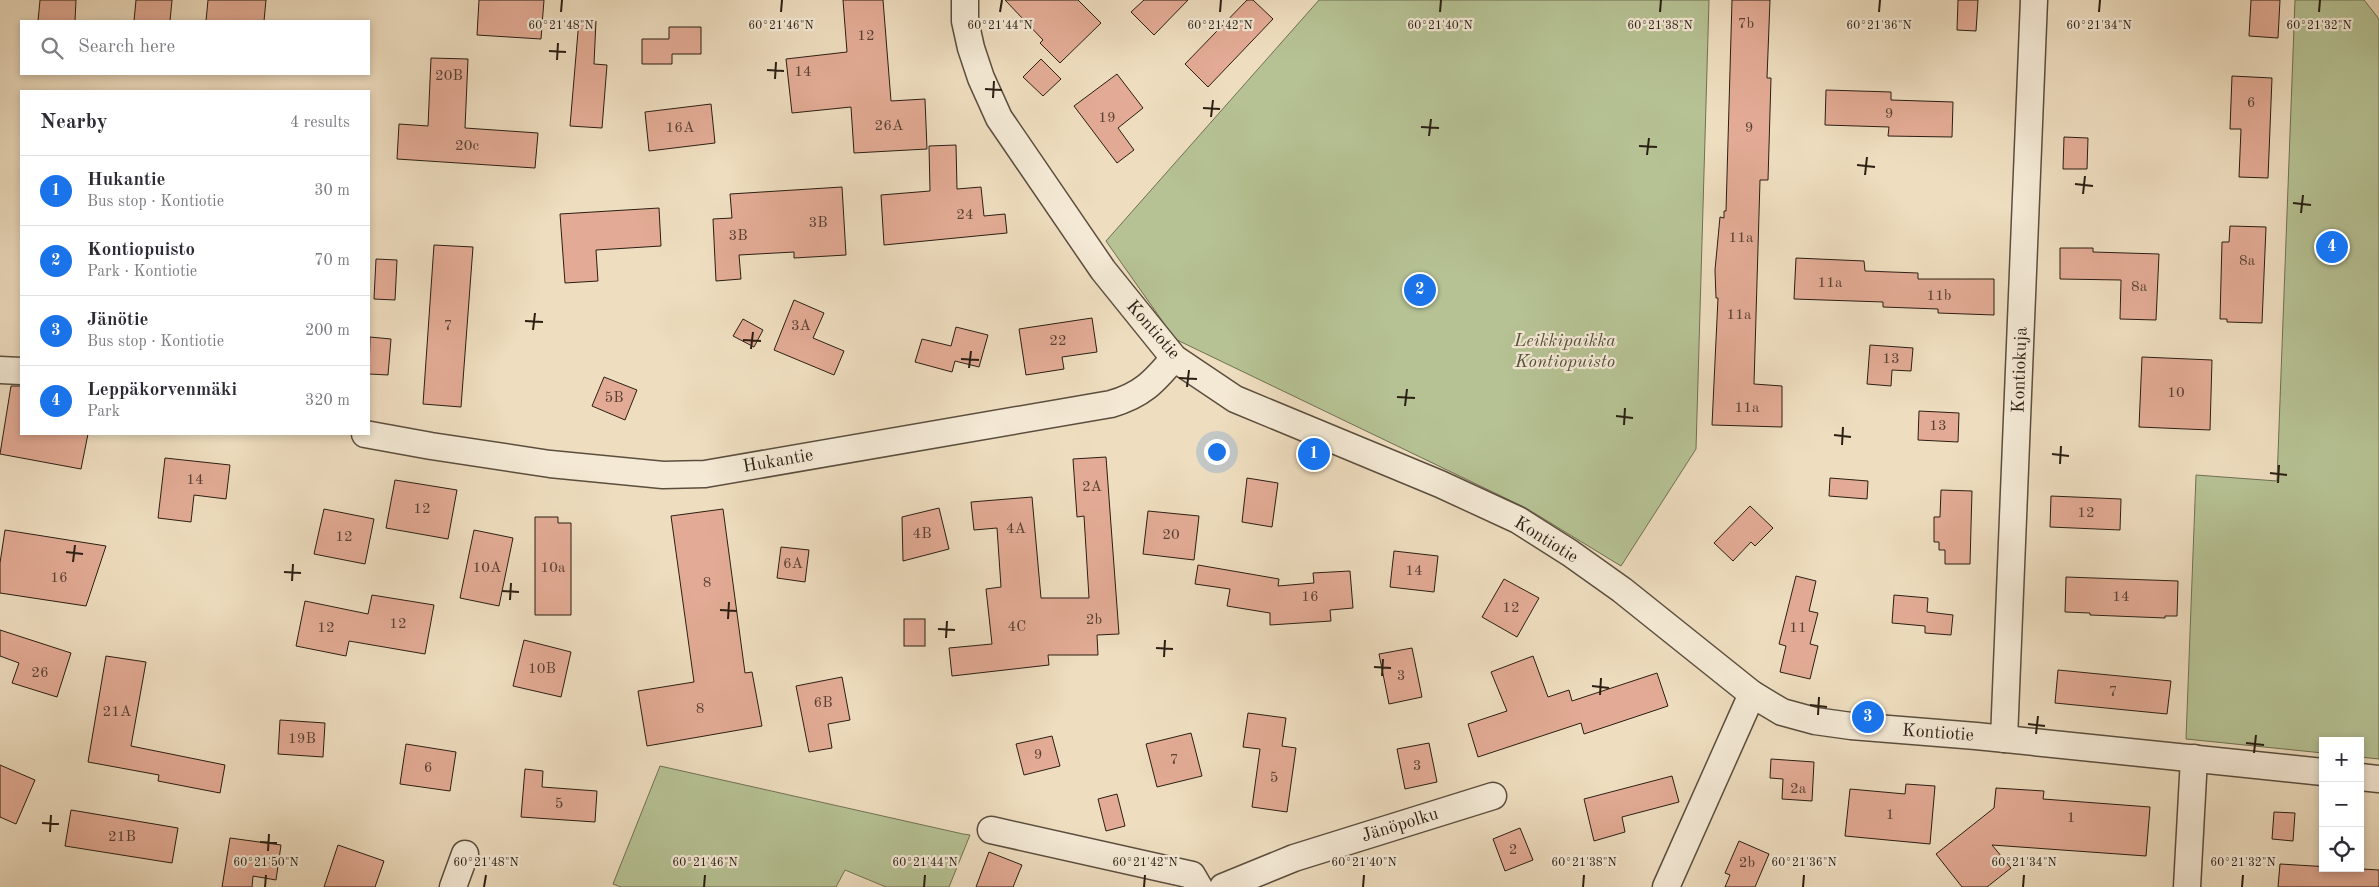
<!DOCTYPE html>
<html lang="en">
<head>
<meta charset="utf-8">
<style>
  body { margin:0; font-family:"Old Standard TT",serif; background:#f7f7f7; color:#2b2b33 }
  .controls { position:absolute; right:15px; bottom:15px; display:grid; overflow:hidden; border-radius:0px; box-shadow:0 2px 8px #0003 }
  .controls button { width:45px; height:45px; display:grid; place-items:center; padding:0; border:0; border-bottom:1px solid #e1e1e2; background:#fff; color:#2b2b33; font:25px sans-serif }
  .you { position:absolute; left:1216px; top:451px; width:18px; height:18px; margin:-12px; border:4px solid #fff; border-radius:50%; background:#1a73e8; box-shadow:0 0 0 8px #1a73e833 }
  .badge { display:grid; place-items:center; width:32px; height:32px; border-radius:50%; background:#1a73e8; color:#fff; font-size:16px; font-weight:700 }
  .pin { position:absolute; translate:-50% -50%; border:2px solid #fff; box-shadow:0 1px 5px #0006 }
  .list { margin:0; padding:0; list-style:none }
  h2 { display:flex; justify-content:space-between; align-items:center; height:65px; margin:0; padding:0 20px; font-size:21px }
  h2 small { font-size:16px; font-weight:400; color:#7c7c81 }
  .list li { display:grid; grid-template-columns:32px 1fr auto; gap:15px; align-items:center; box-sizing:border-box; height:70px; padding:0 20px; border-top:1px solid #e1e1e2 }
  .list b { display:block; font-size:19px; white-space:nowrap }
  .list p { margin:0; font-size:16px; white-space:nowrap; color:#7c7c81 }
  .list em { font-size:16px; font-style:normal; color:#7c7c81 }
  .icon { flex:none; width:28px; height:28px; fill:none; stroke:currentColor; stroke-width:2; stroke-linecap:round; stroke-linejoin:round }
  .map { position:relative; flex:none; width:2379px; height:887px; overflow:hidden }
  .search { position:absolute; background:#fff; box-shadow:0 2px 8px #0003; left:20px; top:20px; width:350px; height:55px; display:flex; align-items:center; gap:12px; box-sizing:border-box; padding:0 18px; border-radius:0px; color:#7c7c81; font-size:19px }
  .panel { position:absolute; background:#fff; box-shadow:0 2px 8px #0003; left:20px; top:90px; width:350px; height:345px; border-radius:0px }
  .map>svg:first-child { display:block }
</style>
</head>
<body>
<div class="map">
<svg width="2379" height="887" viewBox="0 0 2379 887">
  <rect width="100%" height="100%" fill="#eeddbf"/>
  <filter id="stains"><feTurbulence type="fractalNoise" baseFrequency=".004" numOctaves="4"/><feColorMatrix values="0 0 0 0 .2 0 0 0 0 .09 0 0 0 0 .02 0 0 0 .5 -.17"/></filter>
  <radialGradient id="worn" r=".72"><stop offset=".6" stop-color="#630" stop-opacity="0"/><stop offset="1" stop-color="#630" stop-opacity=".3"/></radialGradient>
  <g fill="#b6c294" stroke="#707054">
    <polygon points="1319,0 1709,0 1696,449 1621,566 1526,508 1175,339 1106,241"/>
    <polygon points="2295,0 2364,0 2379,19 2379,759 2360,757 2360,741 2323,741 2323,753 2186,739 2196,475 2277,481"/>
    <polygon points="660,766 963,834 970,835 949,887 886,887 845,870 836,887 621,887 613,884"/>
  </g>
  <g fill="#e3ab95" stroke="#2a1e13">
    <polygon points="40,0 76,0 75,21 38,21"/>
    <polygon points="136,0 172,0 170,21 134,21"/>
    <polygon points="208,0 266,0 264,21 206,21"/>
    <polygon points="479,0 544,0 541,39 477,35"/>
    <polygon points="843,0 883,0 891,101 925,99 927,149 854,153 851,107 792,113 786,59 847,52"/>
    <polygon points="1005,0 1078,0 1101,23 1060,63 1040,43 1043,40"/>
    <polygon points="1144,0 1188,0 1154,35 1131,12"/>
    <polygon points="1247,0 1253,0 1273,19 1208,87 1185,64"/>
    <polygon points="1732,0 1770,0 1767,78 1771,78 1768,180 1760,180 1754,384 1782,386 1782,427 1712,425 1718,298 1716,298 1715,270 1720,217 1724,218 1724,211 1726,211"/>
    <polygon points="1958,0 1978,0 1976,31 1957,30"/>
    <polygon points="2251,0 2280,0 2278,38 2249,36"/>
    <polygon points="579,20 596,21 594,64 607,65 602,128 570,126"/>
    <polygon points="669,27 701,27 701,54 672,54 672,64 642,64 642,39 669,39"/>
    <polygon points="431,58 468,59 465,128 538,133 535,168 397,159 399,124 428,126"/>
    <polygon points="1041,59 1061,79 1043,96 1023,77"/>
    <polygon points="1117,74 1143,108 1118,128 1134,150 1117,163 1074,106"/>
    <polygon points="2232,76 2272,78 2268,178 2239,177 2241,129 2230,129"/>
    <polygon points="1826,90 1891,92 1891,100 1953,102 1952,137 1888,136 1889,127 1825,125"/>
    <polygon points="711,104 715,143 649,151 645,112"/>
    <polygon points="2064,137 2088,138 2087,169 2063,169"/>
    <polygon points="956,145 957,189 981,187 984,216 1005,214 1007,233 884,245 881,195 930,191 929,146"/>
    <polygon points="842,187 846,255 794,258 794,252 739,255 741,279 716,281 713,219 732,218 730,194"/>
    <polygon points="659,208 661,246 596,250 598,281 565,283 560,214"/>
    <polygon points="2230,226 2266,227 2262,323 2227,322 2227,319 2220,319 2222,242 2229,242"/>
    <polygon points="434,245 473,247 461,407 423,404"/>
    <polygon points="2060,248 2093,248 2093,252 2159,254 2156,320 2120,319 2121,280 2060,279"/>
    <polygon points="1796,258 1864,261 1865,271 1918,273 1918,279 1994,279 1994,315 1938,313 1938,309 1883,307 1883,302 1794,299"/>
    <polygon points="376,259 397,260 395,300 374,299"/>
    <polygon points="794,300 824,313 813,338 844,351 834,375 774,350"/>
    <polygon points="1092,318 1097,352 1062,357 1064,369 1026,375 1019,329"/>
    <polygon points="743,319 763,330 754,347 733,336"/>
    <polygon points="956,327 988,335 979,367 955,361 952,372 915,362 922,339 951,346"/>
    <polygon points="370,337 391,339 388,375 369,374"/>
    <polygon points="1870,345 1913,348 1911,371 1892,370 1891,386 1867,384"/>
    <polygon points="2142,357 2212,360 2210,430 2139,427"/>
    <polygon points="604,377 637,390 625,420 592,406"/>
    <polygon points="11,386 21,386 21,434 88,434 81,469 0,454"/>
    <polygon points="1919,411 1959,413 1958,442 1918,440"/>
    <polygon points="1106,457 1119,634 1097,635 1098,655 1048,655 1049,665 952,676 949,648 992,644 986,589 1001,587 997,528 974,530 971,502 1032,497 1041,598 1089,598 1084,516 1077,517 1073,459"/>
    <polygon points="165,458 230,465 226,499 194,495 191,522 158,518"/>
    <polygon points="1247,478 1278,483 1272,527 1242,522"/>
    <polygon points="1830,478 1868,481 1867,499 1829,496"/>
    <polygon points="395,480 457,490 448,539 386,528"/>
    <polygon points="1941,490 1972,491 1970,564 1945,564 1945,550 1939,550 1939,542 1934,542 1934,517 1940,517"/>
    <polygon points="2051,496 2121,499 2120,530 2050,527"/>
    <polygon points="1750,506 1773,528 1755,546 1751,542 1733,561 1714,543"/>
    <polygon points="939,508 949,549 903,561 902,517"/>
    <polygon points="324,509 374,519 365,564 314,554"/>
    <polygon points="723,509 745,673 752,672 762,726 647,746 638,691 694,682 671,516"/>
    <polygon points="1148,511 1199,516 1194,560 1143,554"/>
    <polygon points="535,517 558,517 558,523 571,523 571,615 535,615"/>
    <polygon points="5,530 106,546 86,606 0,593 0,563"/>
    <polygon points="474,530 513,538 499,606 460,598"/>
    <polygon points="781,547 809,550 805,582 777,578"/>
    <polygon points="1394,551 1438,556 1434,592 1390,587"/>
    <polygon points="1198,565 1279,579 1278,586 1314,583 1313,573 1350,571 1353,608 1330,610 1331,621 1270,625 1270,613 1227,606 1230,589 1195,584"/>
    <polygon points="1796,576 1816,581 1809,611 1818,613 1810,644 1818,646 1810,679 1780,672 1786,646 1779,644"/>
    <polygon points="2066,577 2178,581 2177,616 2165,616 2165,618 2090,615 2090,613 2065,612"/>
    <polygon points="1504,579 1539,598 1517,637 1482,617"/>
    <polygon points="372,595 434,605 425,654 349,641 346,656 296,646 305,601 368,614"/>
    <polygon points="1894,595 1928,598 1927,612 1953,615 1951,635 1925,633 1925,626 1892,623"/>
    <rect x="904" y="619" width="21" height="27"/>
    <polygon points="0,630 71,653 57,697 12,683 19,663 0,656"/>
    <polygon points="524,640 571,652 561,697 513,686"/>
    <polygon points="1412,648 1422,697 1389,704 1379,654"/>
    <polygon points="106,656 146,662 131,746 225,765 220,793 158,781 159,775 88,762"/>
    <polygon points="1533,656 1548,697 1569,690 1572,701 1657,673 1668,706 1584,734 1581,723 1478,757 1468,724 1507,711 1491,672"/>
    <polygon points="2058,670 2171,681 2167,714 2055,703"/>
    <polygon points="842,677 850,720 828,724 832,748 809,752 796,686"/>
    <polygon points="1248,713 1286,718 1282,746 1296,748 1287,812 1252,807 1260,749 1243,747"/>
    <polygon points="280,720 325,723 323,757 278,754"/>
    <polygon points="1191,733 1202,776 1157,787 1146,744"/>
    <polygon points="1052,736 1060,766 1024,775 1016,744"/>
    <polygon points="1429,743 1437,782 1405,789 1397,749"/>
    <polygon points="406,744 456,752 450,791 400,784"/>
    <polygon points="1771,759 1814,762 1812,801 1782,799 1783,779 1770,778"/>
    <polygon points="0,765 35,780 16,824 0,817"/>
    <polygon points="525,769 543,771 542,787 597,791 595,822 521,817"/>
    <polygon points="1672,776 1679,802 1622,817 1625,832 1594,841 1584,799"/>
    <polygon points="1906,784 1935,786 1930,844 1845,836 1850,789 1905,794"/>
    <polygon points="1996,788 2044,791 2043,799 2150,807 2146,856 1992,845 2011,868 1987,887 1962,887 1936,854 1994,808"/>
    <polygon points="1117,794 1125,826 1106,831 1098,799"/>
    <polygon points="71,810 178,828 172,863 65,846"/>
    <polygon points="2274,812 2295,813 2293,841 2272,839"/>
    <polygon points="1520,828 1533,860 1505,871 1493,839"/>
    <polygon points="230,838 281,845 276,880 253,876 252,887 222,887"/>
    <polygon points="1739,841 1769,854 1755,887 1725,887 1730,875 1725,873"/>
    <polygon points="338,845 384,861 375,887 324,887"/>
    <polygon points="989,852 1022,865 1013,887 976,887"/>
    <polygon points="2280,864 2379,870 2379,887 2278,887"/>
  </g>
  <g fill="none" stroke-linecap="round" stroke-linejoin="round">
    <g stroke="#5b4e3e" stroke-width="29">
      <g id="minor">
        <polyline points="965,0 965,21 971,48 981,78 999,118 1103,270 1174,358 1235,399 1440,484 1518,520 1570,553 1622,590 1752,694 1782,712 1815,721 1851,726 1976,736 2323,772"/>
        <polyline points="0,370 21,371"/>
        <path d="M 365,434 L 431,446 L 550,464 L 663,475 L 705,474 L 1111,404 C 1142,395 1154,382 1174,358"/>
        <polyline points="2004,739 2034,0"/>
        <polyline points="2360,777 2379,779"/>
        <polyline points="991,830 1192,875 1199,887"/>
        <polyline points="453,887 465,854"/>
        <polyline points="1223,887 1294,858 1493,796"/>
        <polyline points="1666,887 1752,694"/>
        <polyline points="2187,887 2194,758"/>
      </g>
    </g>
    <use href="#minor" stroke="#f4e9d5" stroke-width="26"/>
  </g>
  <path fill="none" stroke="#2a1e13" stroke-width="2" d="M 561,12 L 562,0M 781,12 L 782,0M 1000,12 L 1002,0M 1220,12 L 1221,0M 1440,12 L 1441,0M 1660,12 L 1661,0M 1879,12 L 1880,0M 2099,12 L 2100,0M 2319,12 L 2320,0M 549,51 L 566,52M 557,60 L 558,43M 767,70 L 784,71M 775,79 L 776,62M 985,89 L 1002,90M 993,98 L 994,81M 1203,108 L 1220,109M 1211,117 L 1213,100M 1421,127 L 1439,128M 1429,136 L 1431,119M 1639,146 L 1657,147M 1647,155 L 1649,138M 1857,165 L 1875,167M 1865,175 L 1867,157M 2075,184 L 2093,186M 2083,194 L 2085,176M 2293,203 L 2311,205M 2301,213 L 2303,195M 525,321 L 543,322M 533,330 L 535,313M 743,340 L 761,341M 751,349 L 753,332M 961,359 L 979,360M 969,368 L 971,351M 1179,378 L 1197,379M 1187,387 L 1189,370M 1397,397 L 1415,398M 1405,406 L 1407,389M 1616,416 L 1633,418M 1624,425 L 1625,408M 1834,435 L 1851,437M 1842,445 L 1843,427M 2052,454 L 2069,456M 2060,464 L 2061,446M 2270,473 L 2287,475M 2278,483 L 2279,465M 66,552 L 83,554M 73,562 L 75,545M 284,572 L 301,573M 292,581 L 293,564M 502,591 L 519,592M 510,600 L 511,583M 720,610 L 737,611M 728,619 L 729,602M 938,629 L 955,630M 946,638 L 947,621M 1156,648 L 1173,649M 1164,657 L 1165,640M 1374,667 L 1391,668M 1382,676 L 1383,659M 1592,686 L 1609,688M 1600,695 L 1601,678M 1810,705 L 1827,707M 1818,715 L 1819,697M 2028,724 L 2045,726M 2036,734 L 2038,716M 2246,743 L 2264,745M 2254,753 L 2256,735M 42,823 L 59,824M 50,832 L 51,815M 260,842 L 277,843M 268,851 L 269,834M 265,887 L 266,875M 484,887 L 486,875M 704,887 L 705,875M 924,887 L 925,875M 1144,887 L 1145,875M 1363,887 L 1364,875M 1583,887 L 1584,875M 1803,887 L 1804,875M 2023,887 L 2024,875M 2242,887 L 2243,875"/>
  <g text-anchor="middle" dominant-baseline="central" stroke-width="4.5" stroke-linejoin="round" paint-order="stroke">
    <g font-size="15" fill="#584134">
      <text x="1746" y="24">7b</text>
      <text x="866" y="36">12</text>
      <text x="803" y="72">14</text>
      <text x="449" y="76">20B</text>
      <text x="2251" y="103">6</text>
      <text x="1889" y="114">9</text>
      <text x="1107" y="118">19</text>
      <text x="889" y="126">26A</text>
      <text x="680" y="128">16A</text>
      <text x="1749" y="128">9</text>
      <text x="467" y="146">20c</text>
      <text x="965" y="215">24</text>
      <text x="818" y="223">3B</text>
      <text x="738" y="236">3B</text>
      <text x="1741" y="238">11a</text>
      <text x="2247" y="261">8a</text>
      <text x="1830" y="283">11a</text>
      <text x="2139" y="287">8a</text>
      <text x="1939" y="296">11b</text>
      <text x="1739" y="315">11a</text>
      <text x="448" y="326">7</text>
      <text x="801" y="326">3A</text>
      <text x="1058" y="341">22</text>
      <text x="1891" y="359">13</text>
      <text x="2176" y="393">10</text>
      <text x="614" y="398">5B</text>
      <text x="1747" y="408">11a</text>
      <text x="1938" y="426">13</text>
      <text x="195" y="480">14</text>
      <text x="1092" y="487">2A</text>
      <text x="422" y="509">12</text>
      <text x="2086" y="513">12</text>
      <text x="1016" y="529">4A</text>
      <text x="922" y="534">4B</text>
      <text x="1171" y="535">20</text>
      <text x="344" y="537">12</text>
      <text x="793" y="564">6A</text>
      <text x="487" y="568">10A</text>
      <text x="553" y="568">10a</text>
      <text x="1414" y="571">14</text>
      <text x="59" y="578">16</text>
      <text x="707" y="583">8</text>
      <text x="1310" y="597">16</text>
      <text x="2121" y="597">14</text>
      <text x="1511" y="608">12</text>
      <text x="1094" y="620">2b</text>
      <text x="398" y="624">12</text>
      <text x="1017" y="627">4C</text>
      <text x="326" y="628">12</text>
      <text x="1798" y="628">11</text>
      <text x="542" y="669">10B</text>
      <text x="40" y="673">26</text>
      <text x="1401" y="676">3</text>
      <text x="2113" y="692">7</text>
      <text x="823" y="703">6B</text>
      <text x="700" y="709">8</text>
      <text x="117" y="712">21A</text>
      <text x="302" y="739">19B</text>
      <text x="1038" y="755">9</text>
      <text x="1174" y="760">7</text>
      <text x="1417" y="766">3</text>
      <text x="428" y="768">6</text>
      <text x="1274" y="778">5</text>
      <text x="1798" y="789">2a</text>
      <text x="559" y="804">5</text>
      <text x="1890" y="815">1</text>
      <text x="2071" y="818">1</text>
      <text x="122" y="837">21B</text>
      <text x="1513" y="850">2</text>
      <text x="1747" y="863">2b</text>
    </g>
    <g font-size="18" fill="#2a1e13" stroke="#f4e9d5">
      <text transform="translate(1153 330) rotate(49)">Kontiotie</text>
      <text transform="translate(2020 370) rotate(-88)">Kontiokuja</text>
      <text transform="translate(778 461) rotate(-10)">Hukantie</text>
      <text transform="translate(1546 540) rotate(32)">Kontiotie</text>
      <text transform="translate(1938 733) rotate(4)">Kontiotie</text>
      <text transform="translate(1400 825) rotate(-17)">Jänöpolku</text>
    </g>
    <g font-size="18" font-style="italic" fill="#544f3a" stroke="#f4e9d5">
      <text x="1565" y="341">Leikkipaikka<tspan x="1565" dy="21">Kontiopuisto</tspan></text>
    </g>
  </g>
  <g font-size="12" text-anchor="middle" fill="#2a1e13" stroke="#f4e9d5" stroke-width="4.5" stroke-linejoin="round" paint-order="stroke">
    <text x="561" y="29">60°21'48"N</text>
    <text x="781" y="29">60°21'46"N</text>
    <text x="1000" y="29">60°21'44"N</text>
    <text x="1220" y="29">60°21'42"N</text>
    <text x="1440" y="29">60°21'40"N</text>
    <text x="1660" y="29">60°21'38"N</text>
    <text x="1879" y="29">60°21'36"N</text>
    <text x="2099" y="29">60°21'34"N</text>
    <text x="2319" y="29">60°21'32"N</text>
    <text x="266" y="866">60°21'50"N</text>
    <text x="486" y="866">60°21'48"N</text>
    <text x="705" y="866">60°21'46"N</text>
    <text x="925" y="866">60°21'44"N</text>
    <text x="1145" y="866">60°21'42"N</text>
    <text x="1364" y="866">60°21'40"N</text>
    <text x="1584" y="866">60°21'38"N</text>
    <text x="1804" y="866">60°21'36"N</text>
    <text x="2024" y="866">60°21'34"N</text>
    <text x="2243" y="866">60°21'32"N</text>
  </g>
  <rect width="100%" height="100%" filter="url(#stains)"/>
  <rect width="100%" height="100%" fill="url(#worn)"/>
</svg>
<div class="controls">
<button>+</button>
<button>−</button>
<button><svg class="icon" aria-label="locate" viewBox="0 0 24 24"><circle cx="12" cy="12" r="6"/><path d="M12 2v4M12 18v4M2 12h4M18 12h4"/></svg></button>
</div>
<div class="you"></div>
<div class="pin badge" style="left:1314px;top:454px">1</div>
<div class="pin badge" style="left:1420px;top:290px">2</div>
<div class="pin badge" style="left:1868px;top:717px">3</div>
<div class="pin badge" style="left:2332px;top:247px">4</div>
<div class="search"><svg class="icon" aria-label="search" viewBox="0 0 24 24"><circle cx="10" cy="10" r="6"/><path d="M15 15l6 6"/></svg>Search here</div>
<section class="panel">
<h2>Nearby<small>4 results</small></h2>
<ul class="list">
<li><span class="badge">1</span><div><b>Hukantie</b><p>Bus stop · Kontiotie</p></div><em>30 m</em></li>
<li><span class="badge">2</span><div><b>Kontiopuisto</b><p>Park · Kontiotie</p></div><em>70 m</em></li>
<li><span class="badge">3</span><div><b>Jänötie</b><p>Bus stop · Kontiotie</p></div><em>200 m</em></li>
<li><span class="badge">4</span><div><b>Leppäkorvenmäki</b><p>Park</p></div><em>320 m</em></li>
</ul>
</section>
</div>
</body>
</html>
